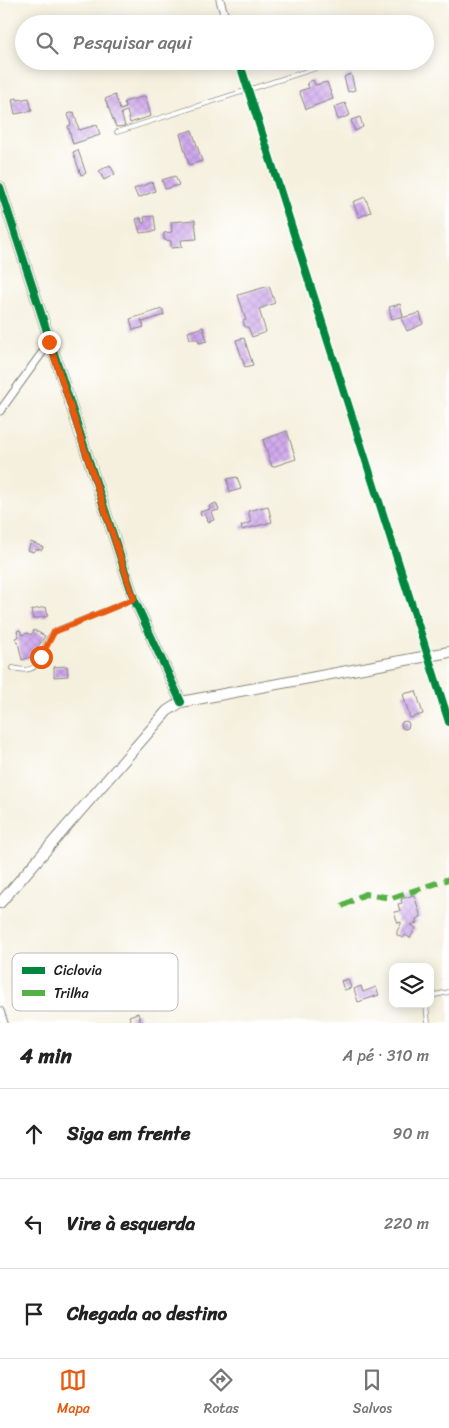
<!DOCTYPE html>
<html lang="pt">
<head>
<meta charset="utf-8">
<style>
  body { margin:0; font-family:Sriracha,sans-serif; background:#f2f2f2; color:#222 }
  .controls { position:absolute; right:15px; bottom:15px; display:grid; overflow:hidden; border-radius:10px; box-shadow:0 2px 12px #0003 }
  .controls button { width:45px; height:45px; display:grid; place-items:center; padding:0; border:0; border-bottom:1px solid #e0e0e0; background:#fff; color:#222; font:25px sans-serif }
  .stop { position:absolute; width:15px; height:15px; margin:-11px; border:4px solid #ea580c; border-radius:50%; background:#fff }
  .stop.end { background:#ea580c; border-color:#fff; box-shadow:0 1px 5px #0008 }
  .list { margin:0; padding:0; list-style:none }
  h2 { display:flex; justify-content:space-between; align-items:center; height:65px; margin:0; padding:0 20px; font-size:21px }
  h2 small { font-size:16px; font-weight:400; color:#767676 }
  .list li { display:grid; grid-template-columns:32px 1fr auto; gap:15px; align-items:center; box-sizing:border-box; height:90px; padding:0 20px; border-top:1px solid #e0e0e0 }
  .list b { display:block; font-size:19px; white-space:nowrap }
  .list em { font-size:16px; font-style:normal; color:#767676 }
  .icon { flex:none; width:28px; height:28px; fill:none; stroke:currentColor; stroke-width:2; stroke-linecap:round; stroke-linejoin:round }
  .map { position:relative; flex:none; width:449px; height:1023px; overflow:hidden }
  .search { position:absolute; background:#fff; box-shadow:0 2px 12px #0003; left:15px; right:15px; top:15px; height:55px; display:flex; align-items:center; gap:12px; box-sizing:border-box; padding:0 18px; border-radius:28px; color:#767676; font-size:19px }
  .sheet { height:335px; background:#fff }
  nav { display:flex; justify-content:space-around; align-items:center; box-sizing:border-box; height:70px; border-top:1px solid #e0e0e0; background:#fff; font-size:14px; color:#767676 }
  nav a { display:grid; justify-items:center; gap:2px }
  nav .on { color:#ea580c }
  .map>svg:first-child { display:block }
</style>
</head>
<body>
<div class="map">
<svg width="449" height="1023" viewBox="0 0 449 1023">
  <defs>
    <pattern id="building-cross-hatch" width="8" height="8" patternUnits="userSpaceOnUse" patternTransform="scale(1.25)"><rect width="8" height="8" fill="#cea6ec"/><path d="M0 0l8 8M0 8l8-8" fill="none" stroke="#b08eca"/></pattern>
  </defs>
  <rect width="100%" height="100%" fill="#fff"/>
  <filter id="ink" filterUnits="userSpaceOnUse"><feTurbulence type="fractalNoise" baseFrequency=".02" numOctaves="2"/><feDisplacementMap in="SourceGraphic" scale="10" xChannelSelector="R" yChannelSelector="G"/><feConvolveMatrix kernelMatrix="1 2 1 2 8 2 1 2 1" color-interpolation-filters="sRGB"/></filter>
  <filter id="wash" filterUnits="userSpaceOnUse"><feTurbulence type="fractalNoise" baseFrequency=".0096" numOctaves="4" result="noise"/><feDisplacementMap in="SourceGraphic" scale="20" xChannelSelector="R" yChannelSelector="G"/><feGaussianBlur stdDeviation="1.12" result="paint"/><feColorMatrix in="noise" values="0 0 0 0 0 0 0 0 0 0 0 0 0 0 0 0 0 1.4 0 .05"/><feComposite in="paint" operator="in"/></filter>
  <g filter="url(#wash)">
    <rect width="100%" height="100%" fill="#f5f0de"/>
    <g id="blocks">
      <g fill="url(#building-cross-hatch)">
        <polygon points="351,74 355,90 348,92 344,77"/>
        <polygon points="313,80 315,85 327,82 333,99 306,109 299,91 309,88 307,83"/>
        <polygon points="115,95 120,110 126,108 124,102 145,96 151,116 130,123 127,111 121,113 125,126 116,127 105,99"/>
        <polygon points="17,98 18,100 29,98 32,111 15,114 12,99"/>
        <polygon points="345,103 350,115 338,120 334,107"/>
        <polygon points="74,112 79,130 97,125 100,135 73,144 68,126 71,125 68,114"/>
        <polygon points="360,117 363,127 355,131 351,120"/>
        <polygon points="192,130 202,161 189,165 180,134"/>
        <polygon points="78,150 86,173 81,175 73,152"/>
        <polygon points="110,165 115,174 104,180 99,171"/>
        <polygon points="175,176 179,185 165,189 162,180"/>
        <polygon points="152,182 155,191 138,198 134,189"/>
        <polygon points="365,197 371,212 359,217 353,202"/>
        <polygon points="154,216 156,231 140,233 136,219 141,218 142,223 145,223 144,217"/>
        <polygon points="195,220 197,239 181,240 182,247 171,248 171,241 164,240 164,233 172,232 171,222"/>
        <polygon points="269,286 275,303 259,309 266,332 252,337 248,327 245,327 243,321 246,320 238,295"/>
        <polygon points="400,304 403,316 392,319 389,307"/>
        <polygon points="162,309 164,315 143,322 141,319 144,327 133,330 130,319"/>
        <polygon points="420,313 423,324 407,331 401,318"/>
        <polygon points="203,327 207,341 199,343 198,339 190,339 188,332"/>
        <polygon points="244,338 253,365 245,367 236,340"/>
        <polygon points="287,431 296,459 272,467 263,440"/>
        <polygon points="237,477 241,489 230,492 227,479"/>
        <polygon points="216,503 219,510 211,512 214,520 208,522 206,514 201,516 200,512 210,509 209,506"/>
        <polygon points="268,506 272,522 242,530 241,526 251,522 248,511"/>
        <polygon points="31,542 43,547 42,550 36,549 33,552 28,550"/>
        <polygon points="46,607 48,616 33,619 31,610"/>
        <polygon points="20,630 22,635 27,633 31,635 34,630 45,636 37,648 39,654 22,660 18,642 15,638 19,637 17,631"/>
        <polygon points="67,666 68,676 54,677 54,667"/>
        <polygon points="416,691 423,714 410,718 403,694"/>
        <circle cx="405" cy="725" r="4"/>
        <polygon points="414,895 421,917 416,919 417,923 411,925 416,928 410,938 405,935 403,938 397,935 397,931 401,924 401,922 398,923 394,912 400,911 398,904 402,903 401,899"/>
        <polygon points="348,979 351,988 344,990 341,981"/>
        <polygon points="361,986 363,992 376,987 379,995 358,1002 354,989"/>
        <polygon points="138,1013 141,1023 132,1023 129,1016"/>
      </g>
    </g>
  </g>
  <g filter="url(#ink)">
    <use href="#blocks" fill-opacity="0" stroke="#88867d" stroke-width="1"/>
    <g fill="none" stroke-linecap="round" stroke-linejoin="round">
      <g stroke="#88867d" stroke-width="5.5">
        <g id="lane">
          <polyline points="117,132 338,61"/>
          <path d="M 13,668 C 49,678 36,643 57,630 L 134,599"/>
          <polyline points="430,996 449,992"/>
          <polyline points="426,1004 428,1023"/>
        </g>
      </g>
      <g stroke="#88867d" stroke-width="9">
        <g id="street">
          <polyline points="220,0 227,24"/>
          <polyline points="239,61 449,722"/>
          <polyline points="0,411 49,343"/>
          <polyline points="0,1011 4,1023"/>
        </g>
      </g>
      <g stroke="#88867d" stroke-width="12">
        <g id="secondary">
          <polyline points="0,187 134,599 181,702"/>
          <polyline points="0,903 167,711 181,702 449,652"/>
        </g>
      </g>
      <use href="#lane" stroke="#fff" stroke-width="4"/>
      <use href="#street" stroke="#fff" stroke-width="7"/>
      <use href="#secondary" stroke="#fff" stroke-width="10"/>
      <polyline stroke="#55b145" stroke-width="6" stroke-dasharray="12 6" stroke-linecap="butt" points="342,906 365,894 392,898 449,879"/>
      <g stroke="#fff" stroke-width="11">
        <g id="cycleway">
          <polyline points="239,61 449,722"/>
          <polyline points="0,187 134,599 181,702"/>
        </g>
      </g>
      <use href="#cycleway" stroke="#00873e" stroke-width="8"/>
    </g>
  </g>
  <g fill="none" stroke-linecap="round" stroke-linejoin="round" filter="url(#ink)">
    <polyline stroke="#ea580c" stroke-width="6" points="41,657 54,632 134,599 49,342"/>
  </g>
  <rect x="12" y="953" width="166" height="58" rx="8" fill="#fff" stroke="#bbb" stroke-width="1"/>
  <rect x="22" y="967" width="23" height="7" fill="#00873e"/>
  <rect x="22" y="990" width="23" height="6" fill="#55b145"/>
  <g font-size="14" fill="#1c1c1c">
    <text x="54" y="975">Ciclovia</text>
    <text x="54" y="998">Trilha</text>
  </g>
</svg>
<div class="controls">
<button><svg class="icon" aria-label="layers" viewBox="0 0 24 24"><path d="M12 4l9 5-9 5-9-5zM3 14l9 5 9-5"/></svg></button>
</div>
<div class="stop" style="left:41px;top:657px"></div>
<div class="stop end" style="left:49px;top:342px"></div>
<div class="search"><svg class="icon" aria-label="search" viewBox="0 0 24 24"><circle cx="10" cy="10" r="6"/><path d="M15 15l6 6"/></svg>Pesquisar aqui</div>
</div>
<section class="sheet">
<h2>4 min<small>A pé · 310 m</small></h2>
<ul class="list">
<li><svg class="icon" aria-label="ahead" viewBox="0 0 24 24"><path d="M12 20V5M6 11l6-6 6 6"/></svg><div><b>Siga em frente</b></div><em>90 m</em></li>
<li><svg class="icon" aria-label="left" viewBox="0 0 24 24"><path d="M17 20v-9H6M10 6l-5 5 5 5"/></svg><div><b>Vire à esquerda</b></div><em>220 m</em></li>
<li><svg class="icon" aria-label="arrive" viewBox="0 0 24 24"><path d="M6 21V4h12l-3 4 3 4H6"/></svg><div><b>Chegada ao destino</b></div></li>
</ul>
</section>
<nav>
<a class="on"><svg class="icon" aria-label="map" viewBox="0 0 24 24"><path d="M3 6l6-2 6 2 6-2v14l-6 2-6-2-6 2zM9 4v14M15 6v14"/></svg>Mapa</a>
<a><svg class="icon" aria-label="directions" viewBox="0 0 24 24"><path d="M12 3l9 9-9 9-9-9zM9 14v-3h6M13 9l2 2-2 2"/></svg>Rotas</a>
<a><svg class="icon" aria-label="saved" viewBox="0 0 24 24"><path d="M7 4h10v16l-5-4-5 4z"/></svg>Salvos</a>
</nav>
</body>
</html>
